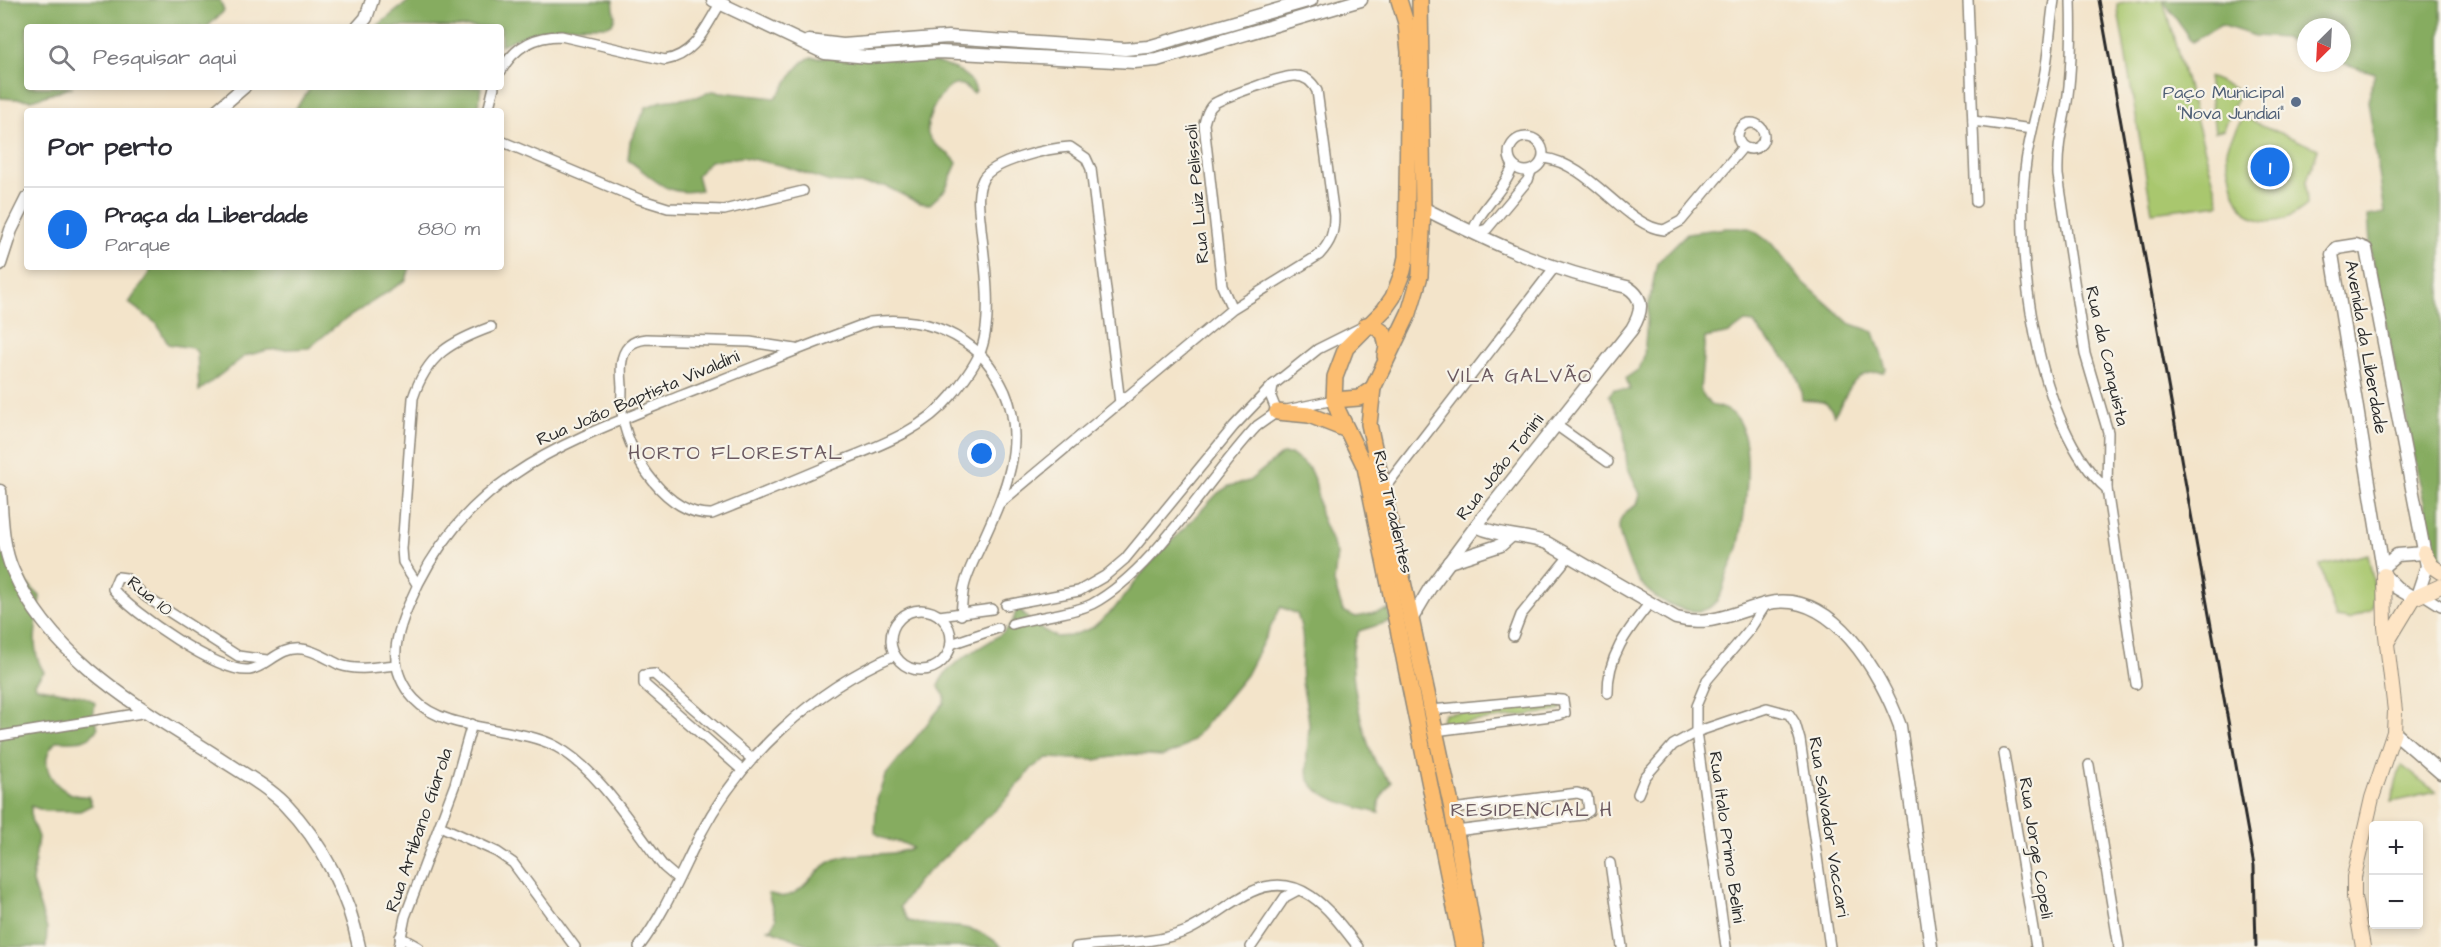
<!DOCTYPE html>
<html lang="pt">
<head>
<meta charset="utf-8">
<style>
  body { margin:0; font-family:"Architects Daughter",sans-serif; background:#f2f2f3; color:#2b2b33 }
  .controls { position:absolute; right:18px; bottom:18px; display:grid; overflow:hidden; border-radius:6px; box-shadow:0 3px 9px #0003 }
  .controls button { width:54px; height:54px; display:grid; place-items:center; padding:0; border:0; border-bottom:2px solid #e1e1e2; background:#fff; color:#2b2b33; font:30px sans-serif }
  .compass { position:absolute; left:2297px; top:18px; width:54px; height:54px; border-radius:50%; background:#fff; box-shadow:0 3px 9px #0003; rotate:204deg }
  .you { position:absolute; left:982px; top:454px; width:21px; height:21px; margin:-15px; border:4px solid #fff; border-radius:50%; background:#1a73e8; box-shadow:0 0 0 9px #1a73e833 }
  .badge { display:grid; place-items:center; width:39px; height:39px; border-radius:50%; background:#1a73e8; color:#fff; font-size:20px; font-weight:700 }
  .pin { position:absolute; translate:-50% -50%; border:3px solid #fff; box-shadow:0 2px 6px #0006 }
  .list { margin:0; padding:0; list-style:none }
  h2 { display:flex; justify-content:space-between; align-items:center; height:78px; margin:0; padding:0 24px; font-size:26px }
  h2 small { font-size:20px; font-weight:400; color:#7c7c81 }
  .list li { display:grid; grid-template-columns:39px 1fr auto; gap:18px; align-items:center; box-sizing:border-box; height:84px; padding:0 24px; border-top:2px solid #e1e1e2 }
  .list b { display:block; font-size:22px; white-space:nowrap }
  .list p { margin:0; font-size:20px; white-space:nowrap; color:#7c7c81 }
  .list em { font-size:20px; font-style:normal; color:#7c7c81 }
  .icon { flex:none; width:33px; height:33px; fill:none; stroke:currentColor; stroke-width:2; stroke-linecap:round; stroke-linejoin:round }
  .map { position:relative; flex:none; width:2441px; height:947px; overflow:hidden }
  .search { position:absolute; background:#fff; box-shadow:0 3px 9px #0003; left:24px; top:24px; width:480px; height:66px; display:flex; align-items:center; gap:15px; box-sizing:border-box; padding:0 21px; border-radius:6px; color:#7c7c81; font-size:22px }
  .panel { position:absolute; background:#fff; box-shadow:0 3px 9px #0003; left:24px; top:108px; width:480px; height:162px; border-radius:6px }
  .map>svg:first-child { display:block }
</style>
</head>
<body>
<div class="map">
<svg width="2441" height="947" viewBox="0 0 2441 947">
  <rect width="100%" height="100%" fill="#f7f3e8"/>
  <filter id="ink" filterUnits="userSpaceOnUse"><feTurbulence type="fractalNoise" baseFrequency=".0167" numOctaves="2"/><feDisplacementMap in="SourceGraphic" scale="12" xChannelSelector="R" yChannelSelector="G"/><feConvolveMatrix kernelMatrix="1 2 1 2 8 2 1 2 1" color-interpolation-filters="sRGB"/></filter>
  <filter id="wash" filterUnits="userSpaceOnUse"><feTurbulence type="fractalNoise" baseFrequency=".008" numOctaves="4" result="noise"/><feDisplacementMap in="SourceGraphic" scale="24" xChannelSelector="R" yChannelSelector="G"/><feGaussianBlur stdDeviation="1.35" result="paint"/><feColorMatrix in="noise" values="0 0 0 0 0 0 0 0 0 0 0 0 0 0 0 0 0 1.4 0 .05"/><feComposite in="paint" operator="in"/></filter>
  <g filter="url(#wash)">
    <rect width="100%" height="100%" fill="#f3e4ca"/>
    <g fill="#a9c76e" stroke="#6a794c" stroke-width="1.5">
      <polygon points="2163,0 2220,204 2152,212 2117,4"/>
      <polygon points="2208,77 2240,91 2224,129 2215,132"/>
      <path d="M 2243,117 L 2318,149 L 2306,183 L 2307,205 C 2271,235 2239,223 2231,177 C 2230,170 2225,157 2227,150 C 2229,139 2238,127 2243,117 Z"/>
      <polygon points="2368,554 2375,590 2372,609 2349,620 2336,618 2320,565"/>
      <polygon points="1553,702 1562,707 1559,711 1446,725 1441,721 1444,714"/>
      <polygon points="2401,765 2436,792 2391,802"/>
    </g>
    <g fill="#86ac61" stroke="#586c46" stroke-width="1.5">
      <polygon points="0,0 220,0 224,11 207,27 27,27 27,87 73,87 32,100 0,98"/>
      <path d="M 410,0 L 613,0 L 615,17 L 612,24 L 607,26 C 562,25 543,26 501,45 L 501,27 L 376,27 Z"/>
      <polygon points="2163,0 2441,0 2441,557 2435,554 2371,254 2368,216 2385,213 2368,101 2375,73 2342,63 2342,27 2306,27 2306,49 2284,38 2255,36 2221,25 2192,42"/>
      <path d="M 809,58 C 846,57 965,47 976,91 L 973,93 C 970,91 965,86 962,85 C 944,79 924,119 928,134 C 933,148 950,151 957,163 L 945,190 L 930,204 L 919,203 L 885,186 L 830,182 L 784,166 L 742,157 L 710,161 L 697,175 L 701,190 C 664,198 654,177 628,160 L 630,142 L 646,107 L 662,101 L 697,97 L 712,91 L 775,98 C 788,85 793,67 809,58 Z"/>
      <polygon points="311,87 481,87 478,111 294,111"/>
      <path d="M 1726,228 L 1750,228 L 1772,244 L 1800,279 L 1849,323 L 1874,332 L 1886,369 L 1884,372 C 1849,370 1851,392 1834,415 C 1827,397 1817,402 1802,400 C 1800,359 1772,352 1754,323 L 1745,322 L 1730,333 L 1705,338 L 1700,390 L 1710,405 C 1720,407 1731,409 1737,419 C 1755,444 1745,514 1739,544 C 1737,555 1731,564 1727,574 C 1723,586 1723,597 1712,606 C 1700,615 1682,610 1669,604 C 1647,595 1633,576 1626,554 C 1618,531 1612,517 1637,505 L 1640,494 L 1627,466 L 1623,425 L 1609,395 L 1614,389 L 1630,390 L 1626,378 L 1639,369 L 1644,356 L 1648,308 L 1657,263 L 1687,233 Z"/>
      <polygon points="153,267 410,267 406,280 338,324 309,348 268,350 245,356 199,391 197,352 192,348 168,344 157,324 129,303"/>
      <path d="M 1282,454 L 1291,454 L 1309,468 L 1316,484 L 1320,514 L 1337,554 L 1334,583 L 1343,611 L 1356,617 L 1389,610 L 1391,621 L 1359,631 C 1342,656 1363,737 1376,763 C 1380,770 1386,776 1391,782 L 1379,801 L 1379,813 C 1362,809 1316,798 1309,780 C 1304,763 1309,741 1309,724 C 1308,710 1304,696 1302,682 C 1299,654 1308,644 1297,614 L 1281,607 L 1246,675 L 1193,740 L 1179,750 L 1163,756 L 1131,754 L 1095,760 L 1047,758 L 1032,768 L 1003,803 L 917,882 L 900,907 L 909,921 C 943,931 971,918 1002,947 L 814,947 L 768,929 L 772,928 L 776,919 L 768,894 C 774,893 779,898 785,896 C 805,893 814,868 834,860 C 859,850 889,858 912,848 C 901,839 886,844 875,832 L 877,799 L 885,776 L 944,703 L 945,696 L 938,686 C 949,658 986,648 1007,629 C 1013,624 1015,615 1017,607 L 1034,625 L 1056,637 L 1070,636 L 1092,628 L 1114,609 L 1146,568 L 1218,493 L 1229,486 L 1249,481 Z"/>
      <path d="M 0,526 C 6,556 17,575 40,596 C 38,623 28,648 44,672 L 35,683 L 36,687 C 53,692 85,692 95,703 L 93,717 L 98,727 C 90,744 73,741 57,741 C 31,763 59,799 88,796 L 92,805 L 80,811 L 45,811 L 31,806 L 31,819 L 38,837 L 32,882 L 47,929 L 46,947 L 0,947 Z"/>
    </g>
  </g>
  <g filter="url(#ink)">
    <g fill="none" stroke-linecap="round" stroke-linejoin="round">
      <g stroke="#8f887a" stroke-width="12">
        <g id="minor">
          <polyline points="1968,0 1976,202"/>
          <path d="M 2054,0 C 2050,26 2049,52 2044,77 C 2039,105 2030,133 2026,162 C 2013,250 2037,429 2107,489"/>
          <path d="M 2071,0 C 2072,34 2072,69 2067,102 C 2062,129 2057,148 2058,175 L 2085,354 L 2108,432 L 2107,489 L 2136,684"/>
          <path d="M 501,71 C 514,47 534,36 561,36 L 665,60 C 695,55 705,28 720,4"/>
          <polyline points="488,111 494,87"/>
          <polyline points="1973,121 2032,129"/>
          <circle cx="1751" cy="136" r="13"/>
          <circle cx="1526" cy="154" r="17"/>
          <polyline points="501,141 639,199 668,208 724,210 803,191"/>
          <path d="M 1544,158 C 1589,163 1628,228 1664,230 L 1681,221 L 1743,147"/>
          <path d="M 1513,166 C 1504,192 1476,212 1473,233 L 1487,229 L 1528,180 L 1531,171"/>
          <path d="M 795,349 L 750,342 L 646,339 C 639,340 634,341 629,346 C 619,356 621,373 622,386 C 622,396 621,408 623,419 C 630,458 668,516 712,514 C 750,499 788,483 826,467 C 869,449 920,434 951,396 C 961,384 972,370 979,355 C 994,322 985,264 981,229 C 980,213 975,195 983,179 C 992,161 1050,148 1070,147 L 1086,158 L 1091,169 L 1120,403"/>
          <polyline points="1273,385 1271,397 1277,412"/>
          <polyline points="1556,425 1608,462"/>
          <polyline points="1383,490 1554,268"/>
          <path d="M 1000,503 L 1232,309 L 1319,255 C 1331,242 1334,233 1334,216 L 1317,91 C 1313,83 1306,76 1295,76 C 1284,75 1225,97 1215,103 C 1208,108 1206,116 1204,124 L 1222,286 L 1232,309"/>
          <path d="M 417,584 L 403,562 L 402,549 L 413,398 C 427,355 450,342 491,327"/>
          <polyline points="2422,594 2441,606"/>
          <polyline points="1006,605 1079,591 1105,576 1125,559 1234,426 1273,385 1318,349 1364,326"/>
          <circle cx="921" cy="640" r="30"/>
          <polyline points="939,616 992,609"/>
          <path d="M 1012,624 C 1035,617 1072,614 1092,604 C 1154,571 1208,478 1257,426 L 1277,412 L 1334,400"/>
          <polyline points="1513,636 1521,615 1569,556"/>
          <polyline points="951,644 998,628"/>
          <path d="M 267,660 L 238,656 L 146,597 L 126,578 L 118,577 L 113,589 C 132,613 219,673 249,670 C 268,667 279,646 302,649 C 315,650 329,660 340,665 C 358,671 377,667 395,665"/>
          <path d="M 1608,693 C 1607,657 1627,631 1649,604"/>
          <polyline points="1431,710 1548,699 1563,700 1565,713 1559,715 1435,731"/>
          <polyline points="0,736 148,712"/>
          <polyline points="2004,754 2036,947"/>
          <polyline points="2089,765 2119,947"/>
          <polyline points="742,770 644,684 644,675 654,674 752,759"/>
          <polyline points="1638,794 1645,777 1673,745 1696,732 1767,708 1789,714 1795,723 1800,740 1830,947"/>
          <polyline points="1452,809 1577,793 1587,796 1589,811 1582,815 1456,831"/>
          <polyline points="440,826 497,852 513,863 575,947"/>
          <polyline points="1610,863 1622,947"/>
          <path d="M 678,879 L 664,867 C 634,829 599,770 557,747 C 517,725 445,733 414,699 C 387,669 394,639 409,604 C 463,476 563,443 683,395 C 746,370 808,345 870,322 C 908,317 943,324 973,348 C 987,359 998,377 1005,392 C 1028,445 1003,496 981,545 C 975,558 967,573 964,587 C 962,596 962,606 961,615"/>
          <polyline points="400,937 418,947"/>
          <polyline points="399,947 405,917 455,784 472,724"/>
          <path d="M 639,947 C 665,913 681,872 700,835 C 741,756 814,690 895,655"/>
          <path d="M 1076,947 C 1111,942 1151,945 1184,932 C 1208,922 1228,903 1251,892 C 1301,868 1332,913 1358,947"/>
          <polyline points="1251,947 1285,897 1298,890"/>
          <polyline points="1726,947 1696,732 1696,706 1707,680 1750,629 1766,604"/>
        </g>
      </g>
      <g stroke="#8f887a" stroke-width="15">
        <g id="tertiary">
          <polyline points="713,0 825,53 868,57 940,52 1134,62 1157,60 1361,0"/>
          <polyline points="358,27 366,18 372,0"/>
          <polyline points="809,41 843,45 948,37 1125,49 1148,47 1311,0"/>
          <polyline points="216,111 244,87"/>
          <polyline points="0,264 11,230 27,198"/>
          <path d="M 0,491 C 2,518 2,546 13,571 C 53,661 140,707 218,757 C 240,772 266,785 285,804 C 322,842 349,895 359,947"/>
          <path d="M 1476,526 C 1499,537 1523,534 1547,543 L 1676,618 C 1709,627 1733,613 1765,604 C 1832,586 1881,674 1900,726 L 1931,947"/>
          <polyline points="1449,562 1501,545 1510,537"/>
          <polyline points="2384,566 2397,555 2424,553"/>
          <polyline points="2414,598 2397,588 2384,575 2332,254 2337,248 2356,245 2366,249 2427,566 2417,596"/>
          <path d="M 1411,620 L 1430,588 L 1476,526 L 1632,329 C 1642,312 1645,298 1627,287 C 1548,270 1494,244 1423,208"/>
          <polyline points="2394,732 2441,773"/>
        </g>
      </g>
      <g stroke="#8f887a" stroke-width="16">
        <g id="secondary">
          <polyline points="2424,553 2432,566 2441,572"/>
          <polyline points="2388,641 2414,598 2441,586"/>
          <polyline points="2363,947 2354,897 2354,877 2372,798 2394,732 2395,711 2385,627 2384,575"/>
        </g>
      </g>
      <g stroke="#8f887a" stroke-width="18">
        <g id="primary">
          <polyline points="1399,0 1406,23 1409,52 1406,257 1403,271 1393,297 1384,310 1346,348 1335,377 1334,400 1338,411 1365,467 1463,947"/>
          <polyline points="1420,0 1423,208 1420,276 1409,313 1373,388 1369,424 1452,809 1476,947"/>
          <polyline points="1366,325 1374,326 1384,333 1387,347 1385,356"/>
          <polyline points="1334,400 1359,398 1373,388"/>
          <polyline points="1277,412 1309,415 1347,430"/>
        </g>
      </g>
      <use href="#minor" stroke="#fff" stroke-width="9"/>
      <use href="#tertiary" stroke="#fff" stroke-width="12"/>
      <use href="#secondary" stroke="#fee5c5" stroke-width="14"/>
      <use href="#primary" stroke="#fcbd6f" stroke-width="15"/>
      <polyline stroke="#2b2b2b" stroke-width="3" points="2099,0 2254,866 2256,947"/>
    </g>
  </g>
  <circle fill="#5c6f8a" stroke="#f7f3e8" stroke-width="2" cx="2296" cy="102" r="6"/>
  <g text-anchor="middle" dominant-baseline="central" stroke-width="4.5" stroke-linejoin="round" paint-order="stroke">
    <g font-size="18" fill="#4e5e75" stroke="#f7f3e8" text-anchor="end">
      <text x="2284" y="92">Paço Municipal<tspan x="2284" dy="21">"Nova Jundiaí"</tspan></text>
    </g>
    <g font-size="18" fill="#2b2b2b" stroke="#f7f3e8">
      <text transform="translate(1197 194) rotate(-95)">Rua Luiz Pelissoli</text>
      <text transform="translate(2366 347) rotate(80)">Avenida da Liberdade</text>
      <text transform="translate(2107 356) rotate(77)">Rua da Conquista</text>
      <text transform="translate(638 398) rotate(-23)">Rua João Baptista Vivaldini</text>
      <text transform="translate(1500 467) rotate(-52)">Rua João Tonini</text>
      <text transform="translate(1393 512) rotate(77)">Rua Tiradentes</text>
      <text transform="translate(150 596) rotate(39)">Rua 10</text>
      <text transform="translate(1829 827) rotate(81)">Rua Salvador Vaccari</text>
      <text transform="translate(419 830) rotate(-71)">Rua Artibano Giarola</text>
      <text transform="translate(1727 837) rotate(82)">Rua Ítalo Primo Belini</text>
      <text transform="translate(2036 848) rotate(81)">Rua Jorge Copeli</text>
    </g>
    <g font-size="20" letter-spacing="1.5" fill="#6b5960" stroke="#f7f3e8">
      <text x="1520" y="376">VILA GALVÃO</text>
      <text x="736" y="453">HORTO FLORESTAL</text>
      <text x="1532" y="810">RESIDENCIAL H</text>
    </g>
  </g>
</svg>
<div class="controls">
<button>+</button>
<button>−</button>
</div>
<svg class="compass" viewBox="-18 -18 36 36"><path d="M0-13l5 13h-10z" fill="#e53935"/><path d="M0 13l5-13h-10z" fill="#7c7c81"/></svg>
<div class="you"></div>
<div class="pin badge" style="left:2270px;top:167px">1</div>
<div class="search"><svg class="icon" aria-label="search" viewBox="0 0 24 24"><circle cx="10" cy="10" r="6"/><path d="M15 15l6 6"/></svg>Pesquisar aqui</div>
<section class="panel">
<h2>Por perto<small></small></h2>
<ul class="list">
<li><span class="badge">1</span><div><b>Praça da Liberdade</b><p>Parque</p></div><em>880 m</em></li>
</ul>
</section>
</div>
</body>
</html>
